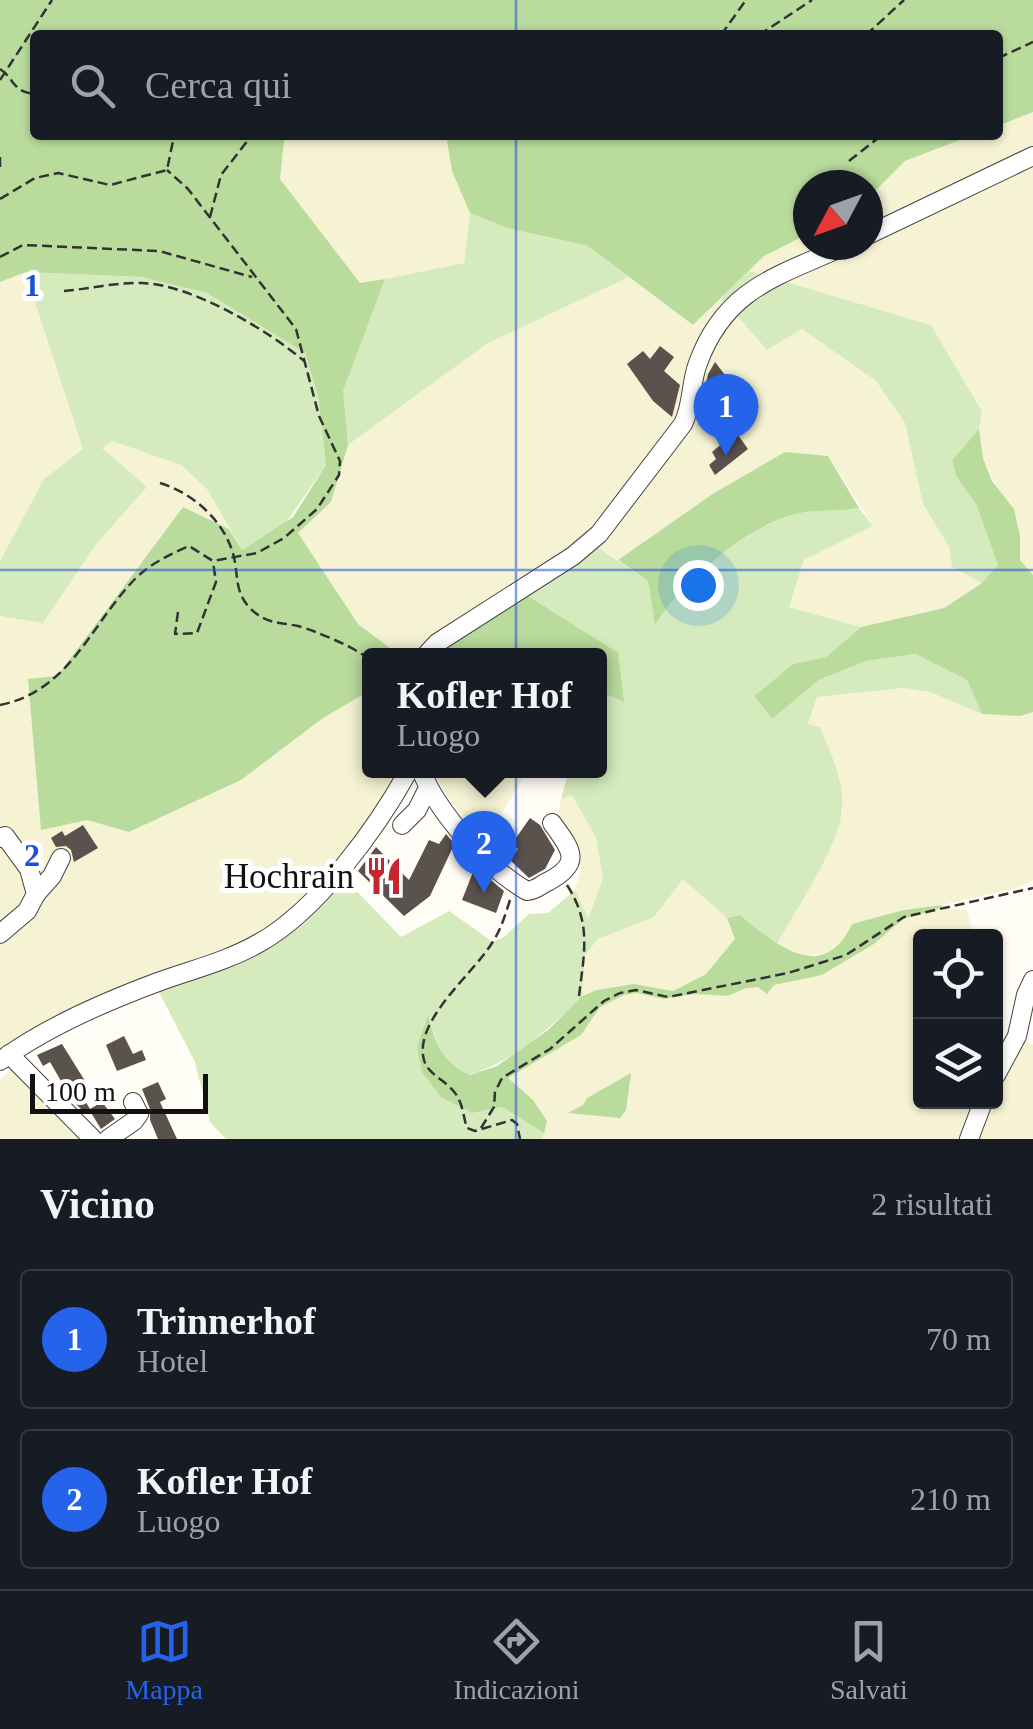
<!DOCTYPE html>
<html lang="it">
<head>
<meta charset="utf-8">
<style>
  body { margin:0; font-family:"Times New Roman",serif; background:#242831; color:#f1f3f6 }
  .controls { position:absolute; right:30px; bottom:30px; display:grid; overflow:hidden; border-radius:10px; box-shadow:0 2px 8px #0004 }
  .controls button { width:90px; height:90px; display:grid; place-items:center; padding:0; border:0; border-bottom:2px solid #363941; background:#171b24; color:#f1f3f6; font:50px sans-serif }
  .compass { position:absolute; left:793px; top:170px; width:90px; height:90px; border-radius:50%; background:#171b24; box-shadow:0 2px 8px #0004; rotate:229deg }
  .scale { position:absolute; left:30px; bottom:25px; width:178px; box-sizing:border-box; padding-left:10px; border:5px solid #111; border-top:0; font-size:28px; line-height:35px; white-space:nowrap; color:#111; -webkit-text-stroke:8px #fff; paint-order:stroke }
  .you { position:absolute; left:698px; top:585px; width:35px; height:35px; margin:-25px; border:8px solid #fff; border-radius:50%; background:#1a73e8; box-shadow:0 0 0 15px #1a73e833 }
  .badge { display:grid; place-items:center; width:65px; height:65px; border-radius:50%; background:#2563eb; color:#fff; font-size:32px; font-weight:700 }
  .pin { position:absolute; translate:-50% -82px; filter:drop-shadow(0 2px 5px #0008) }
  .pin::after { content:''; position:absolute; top:52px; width:35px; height:30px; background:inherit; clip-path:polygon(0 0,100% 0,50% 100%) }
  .popup { position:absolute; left:362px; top:648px; width:245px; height:130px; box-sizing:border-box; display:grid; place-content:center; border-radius:10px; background:#171b24; filter:drop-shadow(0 2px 8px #0005); font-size:32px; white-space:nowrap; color:#9ea1a6 }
  .popup b { font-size:38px; color:#f1f3f6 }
  .popup::after { content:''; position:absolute; left:50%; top:100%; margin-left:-20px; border:20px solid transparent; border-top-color:#171b24 }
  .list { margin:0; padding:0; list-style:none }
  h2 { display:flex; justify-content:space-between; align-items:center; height:130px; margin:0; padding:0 40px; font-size:42px }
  h2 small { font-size:32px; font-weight:400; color:#9ea1a6 }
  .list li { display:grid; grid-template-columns:65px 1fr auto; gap:30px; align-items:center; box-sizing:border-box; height:140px; margin:0 20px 20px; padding:0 20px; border:2px solid #363941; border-radius:10px }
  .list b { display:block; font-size:38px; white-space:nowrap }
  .list p { margin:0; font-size:32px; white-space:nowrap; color:#9ea1a6 }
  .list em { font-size:32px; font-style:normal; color:#9ea1a6 }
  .icon { flex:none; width:55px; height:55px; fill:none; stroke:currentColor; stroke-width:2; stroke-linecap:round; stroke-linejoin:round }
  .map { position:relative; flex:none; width:1033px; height:1139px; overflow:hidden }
  .search { position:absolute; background:#171b24; box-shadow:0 2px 8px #0004; left:30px; right:30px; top:30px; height:110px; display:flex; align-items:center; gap:25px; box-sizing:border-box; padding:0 35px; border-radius:10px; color:#9ea1a6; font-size:38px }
  .sheet { height:450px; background:#171b24 }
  nav { display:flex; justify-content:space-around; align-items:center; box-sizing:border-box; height:140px; border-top:2px solid #363941; background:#171b24; font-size:28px; color:#9ea1a6 }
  nav a { display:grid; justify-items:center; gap:5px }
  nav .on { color:#2563eb }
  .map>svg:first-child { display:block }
</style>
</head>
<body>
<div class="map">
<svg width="1033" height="1139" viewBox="0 0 1033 1139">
  <rect width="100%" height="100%" fill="#fffdf5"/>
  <g fill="#f6f3d4">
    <polygon points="1033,112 1033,575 1020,560 1020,536 983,458 979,429 982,410 931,325 749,271 764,256 808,234 808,245 868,245 868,198 905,161 973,135 998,135 998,126"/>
    <polygon points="290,135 446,135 452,171 470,213 464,263 360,284 280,179 284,140"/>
    <polygon points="25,272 83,449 44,479 0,561 0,282"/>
    <polygon points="629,277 693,325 721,298 767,350 802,329 876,381 905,423 923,504 949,547 952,567 982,583 944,608 861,627 789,607 804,560 873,526 828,456 714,493 618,560 593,544 426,655 399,655 358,624 298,533 331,502 348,445 488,343"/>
    <polygon points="112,441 181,465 207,488 229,529 183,507 56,676 87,820 129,832 241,780 323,718 369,691 369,770 405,771 392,792 333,865 299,919 152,980 0,1059 0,616 43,623 97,543 147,487 101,447"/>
    <polygon points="904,688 930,692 982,714 1019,716 1033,712 1033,880 1019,887 942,905 904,910 828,953 805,956 776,945 830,847 843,812 839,775 820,727 808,725 817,697"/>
    <polygon points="433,771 433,770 528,771 496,822 476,829 450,801"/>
    <polygon points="572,794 596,838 603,878 587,919 575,890 581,869 576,850 556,821 561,799"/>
    <polygon points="683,878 727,918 736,939 706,974 673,991 634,984 597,990 582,996 585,955 598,939 654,917"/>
    <polygon points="941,908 967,910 974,936 920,936 920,1102 996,1102 996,1075 1017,1036 1033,1045 1033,1139 541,1139 547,1120 508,1078 581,1035 600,1006 624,995 637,993 664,999 694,994 728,996 745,988 822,975 874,944 903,919"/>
    <polygon points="13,1068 81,1139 0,1139 0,1079"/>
  </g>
  <g fill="#d5ebbd">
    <polygon points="470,213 507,228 588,246 629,277 488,343 348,445 342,391 385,279 464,263"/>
    <polygon points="749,271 931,325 982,411 979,429 952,460 956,476 977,506 999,565 982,583 952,567 949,547 923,504 905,423 876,381 802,329 767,350 721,298"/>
    <polygon points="25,272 142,277 207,293 305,353 318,396 326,465 287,521 242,550 207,489 181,465 112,441 102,448 147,487 97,543 43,623 0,616 0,561 44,479 83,449"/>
    <path d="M 859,508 L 873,526 L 804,560 L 789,607 L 861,627 L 826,657 L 793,664 L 754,696 L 772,719 L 819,680 L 866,661 L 915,654 L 967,680 L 982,714 L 930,692 L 904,688 L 817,697 L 808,724 L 820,727 C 831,754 845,781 842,810 C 839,846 795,912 776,945 L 740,915 L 727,918 L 683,879 L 654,917 L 598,939 L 585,955 L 582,996 C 548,1030 515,1060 469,1075 C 437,1060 440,1046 428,1017 L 417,1048 L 473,1113 L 502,1107 L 544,1133 L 541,1139 L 226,1139 L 210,1122 L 195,1062 L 158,990 L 243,954 L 341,875 L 401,937 L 449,911 L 493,942 L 504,937 L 529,914 L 548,913 L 575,890 L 588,918 L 603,878 L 596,838 L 572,795 L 561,799 L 569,771 L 599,770 L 599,691 L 622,701 L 618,654 L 522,592 L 593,544 L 648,581 L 655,623 C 679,584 750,525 796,514 C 816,509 838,512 859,508 Z"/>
  </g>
  <g fill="#b9dc9c">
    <polygon points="0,0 1033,0 1033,112 998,126 998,35 35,35 35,135 290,135 284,140 280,179 360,283 385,279 343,391 348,445 331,502 298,533 358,624 399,655 369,656 369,691 323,718 241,780 129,832 87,820 41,830 28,679 57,676 183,507 229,529 242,550 293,517 326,465 318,396 305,353 207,293 142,277 26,272 0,282"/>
    <polygon points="446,135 973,135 905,161 868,198 868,185 808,185 808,234 764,256 693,325 588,246 507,228 470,213 452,171"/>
    <polygon points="979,429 983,458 992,481 1014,509 1020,536 1020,560 1033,575 1033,712 1020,716 982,714 967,680 915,654 866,661 819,680 772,719 754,696 793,664 826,657 861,627 944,608 982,583 998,565 977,506 956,476 952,460"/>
    <path d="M 785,452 L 828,456 L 859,508 C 838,512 816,509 796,514 C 748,525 679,584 655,625 L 648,581 L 618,560 L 714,493 Z"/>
    <polygon points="522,592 618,653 624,702 599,691 599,656 426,656"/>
    <path d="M 942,905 L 941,908 L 903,919 L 874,944 L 822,975 L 774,985 L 767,994 L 758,987 L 746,988 L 728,996 L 694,994 L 664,999 L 637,993 L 624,995 L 600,1007 L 581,1035 L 508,1078 L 533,1100 L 547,1121 L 544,1133 L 502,1107 L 473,1113 L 441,1097 L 422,1072 L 417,1047 L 428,1015 C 436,1044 441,1062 470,1075 L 497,1066 L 548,1030 L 582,996 L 597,990 L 634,984 L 673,991 L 706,974 L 735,939 L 727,918 L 740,915 C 775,944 823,986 852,924 L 904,910 Z"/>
    <polygon points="631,1073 626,1110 620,1118 568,1113 583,1105 587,1098"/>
  </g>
  <g fill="#5a524d">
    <polygon points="660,346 674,357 664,371 680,385 672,417 653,401 627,364 643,351 650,359"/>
    <polygon points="715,362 725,375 740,410 728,420 714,403 707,409 702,404 708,374"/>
    <polygon points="736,432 748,449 715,475 709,465 716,459 712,452"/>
    <polygon points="530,818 540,825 555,850 545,869 529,878 510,860 518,849 511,845"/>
    <polygon points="83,825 98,848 74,862 71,850 66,846 56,847 51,838 62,831 65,836"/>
    <polygon points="446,834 457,847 455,851 452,849 430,896 404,916 358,871 376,847 409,880 429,840 439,844"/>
    <polygon points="475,867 504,891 496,913 462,900"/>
    <polygon points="124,1036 133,1054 142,1050 146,1060 117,1071 106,1045"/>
    <polygon points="62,1044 90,1089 81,1094 90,1109 102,1102 115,1119 101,1129 90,1111 85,1113 72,1100 50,1062 43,1066 37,1055"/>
    <polygon points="158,1082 166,1099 160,1102 177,1139 158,1139 150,1120 150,1109 142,1089"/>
  </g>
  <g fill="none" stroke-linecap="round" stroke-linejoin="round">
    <g stroke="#444" stroke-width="20">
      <g id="minor">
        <polyline points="868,235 1033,156"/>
        <path d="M 425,656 L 437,643 L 573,556 L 599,534 L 683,424 C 693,404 690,384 698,363 C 726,287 779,276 847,245"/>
        <path d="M 421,770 C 437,812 488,869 527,891 C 537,890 540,885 549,881 C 583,863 571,849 552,823"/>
        <polyline points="402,825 417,810 428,788"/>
        <polyline points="0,838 5,836 29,869 36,894 27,911 0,934"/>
        <polyline points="36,894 52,876 61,858"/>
        <polyline points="9,1054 93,1139"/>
        <path d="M 0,1061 C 46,1027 104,1002 158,982 C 191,970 228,961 259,943 C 317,911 377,828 409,770"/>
        <polyline points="996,1075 1017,1036 1026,995 1033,980"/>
        <polyline points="108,1139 134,1121 139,1114 133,1102"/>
        <polyline points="969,1139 983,1102"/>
      </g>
    </g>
    <g stroke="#333" stroke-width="2.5" stroke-dasharray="10 5" stroke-linecap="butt">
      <polyline points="721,35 746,0"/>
      <polyline points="759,35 812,0"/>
      <polyline points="866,35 904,0"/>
      <polyline points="998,58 1033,42"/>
      <path d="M 0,69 C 15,79 12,92 35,94"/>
      <polyline points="0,80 52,0"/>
      <polyline points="169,135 190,135"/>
      <polyline points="0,157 0,172"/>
      <polyline points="849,161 882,135"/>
      <polyline points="0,199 35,178 58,173 110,185 167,170 174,136"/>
      <polyline points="210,217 221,175 252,135"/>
      <polyline points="0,257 23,245 159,251 252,277"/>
      <path d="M 64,291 C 89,289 117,282 142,283 C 190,284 268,330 304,361"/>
      <path d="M 160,483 C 193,493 225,521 234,557 C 238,575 235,592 249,607 C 265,624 278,622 298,626 C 316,631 354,647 369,659"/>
      <polyline points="178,612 175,634 197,633 216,582 213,562"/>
      <path d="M 0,705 C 70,691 91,624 135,579 C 151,563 169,555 189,546 L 213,561 L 257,553 L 284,538 L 317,509 L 339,475 L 340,461 L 319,416 L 296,329 L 188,189 L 167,170"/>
      <path d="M 567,885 C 592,924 584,953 579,996"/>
      <path d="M 510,900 C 505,915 501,930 492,943 C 474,973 413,1021 424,1060 C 428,1075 446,1080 455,1093 C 463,1103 463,1116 467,1128 L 475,1131 L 512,1120 L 517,1124 L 520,1139"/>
      <polyline points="481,1128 494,1107 495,1092 502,1078 550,1049 604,1001 620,993 636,990 668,997 788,973 846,955 904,917 1033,888"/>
    </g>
    <use href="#minor" stroke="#fff" stroke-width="18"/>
  </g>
  <path fill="none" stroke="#1d4ed8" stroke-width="2.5" stroke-opacity="0.55" d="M 516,0 L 516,35M 516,135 L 516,1139M 0,570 L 1033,570"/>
  <defs>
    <g id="restaurant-bare" transform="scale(3)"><path d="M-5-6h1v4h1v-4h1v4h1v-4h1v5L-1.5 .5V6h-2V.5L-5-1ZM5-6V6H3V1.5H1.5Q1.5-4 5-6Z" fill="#c4262e" stroke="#fff" stroke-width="2.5" paint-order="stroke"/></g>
  </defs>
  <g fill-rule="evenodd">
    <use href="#restaurant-bare" x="384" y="876"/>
  </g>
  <g text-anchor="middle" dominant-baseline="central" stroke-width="10" stroke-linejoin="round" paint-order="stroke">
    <g font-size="35" fill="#111" stroke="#fff" text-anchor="end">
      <text x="354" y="876">Hochrain</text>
    </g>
  </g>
  <g font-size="32" text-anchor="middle" font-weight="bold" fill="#1d4ed8" stroke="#fff" stroke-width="10" stroke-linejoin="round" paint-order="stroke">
    <text x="32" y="296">1</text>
    <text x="32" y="866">2</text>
  </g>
</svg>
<div class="controls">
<button><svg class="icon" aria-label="locate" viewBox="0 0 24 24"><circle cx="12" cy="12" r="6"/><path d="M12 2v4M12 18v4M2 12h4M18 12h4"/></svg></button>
<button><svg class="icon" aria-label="layers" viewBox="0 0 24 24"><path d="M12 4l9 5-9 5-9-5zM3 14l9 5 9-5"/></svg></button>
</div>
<svg class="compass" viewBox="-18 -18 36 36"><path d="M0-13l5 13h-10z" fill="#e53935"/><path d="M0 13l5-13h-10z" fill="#9ea1a6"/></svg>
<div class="scale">100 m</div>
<div class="you"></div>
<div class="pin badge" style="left:726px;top:456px">1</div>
<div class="pin badge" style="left:484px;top:893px">2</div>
<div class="popup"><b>Kofler Hof</b>Luogo</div>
<div class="search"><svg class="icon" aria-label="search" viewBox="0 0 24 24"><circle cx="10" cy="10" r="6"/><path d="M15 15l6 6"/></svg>Cerca qui</div>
</div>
<section class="sheet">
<h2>Vicino<small>2 risultati</small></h2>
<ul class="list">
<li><span class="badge">1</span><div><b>Trinnerhof</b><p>Hotel</p></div><em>70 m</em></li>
<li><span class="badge">2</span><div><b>Kofler Hof</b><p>Luogo</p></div><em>210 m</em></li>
</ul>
</section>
<nav>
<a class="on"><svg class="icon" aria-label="map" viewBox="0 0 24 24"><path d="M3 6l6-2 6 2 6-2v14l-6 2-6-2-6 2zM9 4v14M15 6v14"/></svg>Mappa</a>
<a><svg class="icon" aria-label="directions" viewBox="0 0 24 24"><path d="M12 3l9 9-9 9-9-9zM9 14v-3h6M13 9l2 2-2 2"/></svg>Indicazioni</a>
<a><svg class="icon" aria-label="saved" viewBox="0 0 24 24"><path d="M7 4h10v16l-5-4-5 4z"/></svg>Salvati</a>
</nav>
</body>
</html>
